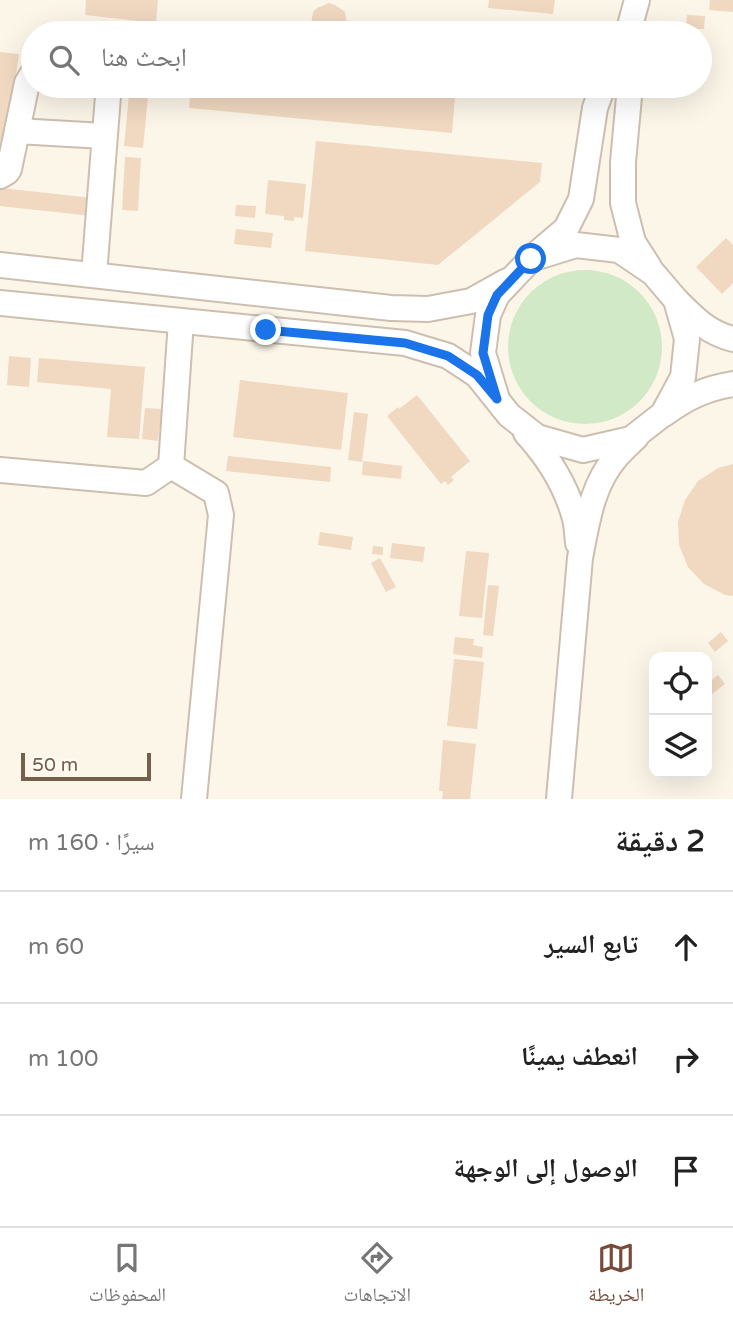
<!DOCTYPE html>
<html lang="ar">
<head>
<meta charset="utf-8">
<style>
  body { margin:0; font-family:"Varela Round","Noto Naskh Arabic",sans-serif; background:#f6f6f6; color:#222; direction:rtl }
  .controls { position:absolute; right:21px; bottom:21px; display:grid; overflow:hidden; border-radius:14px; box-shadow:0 7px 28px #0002 }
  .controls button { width:63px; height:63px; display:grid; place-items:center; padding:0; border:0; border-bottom:2px solid #e0e0e0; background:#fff; color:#222; font:35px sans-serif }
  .scale { position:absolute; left:21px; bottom:18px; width:130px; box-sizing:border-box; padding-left:7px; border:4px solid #755f4d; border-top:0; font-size:19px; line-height:24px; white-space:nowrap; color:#755f4d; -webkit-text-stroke:5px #fefaef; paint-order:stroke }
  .stop { position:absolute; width:21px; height:21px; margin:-16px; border:5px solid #1a73e8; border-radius:50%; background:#fff }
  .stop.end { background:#1a73e8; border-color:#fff; box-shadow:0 2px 7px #0008 }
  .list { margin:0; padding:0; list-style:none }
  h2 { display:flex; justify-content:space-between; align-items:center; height:91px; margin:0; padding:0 28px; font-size:30px }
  h2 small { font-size:23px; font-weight:400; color:#767676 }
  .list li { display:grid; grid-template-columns:46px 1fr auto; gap:21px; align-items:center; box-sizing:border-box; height:112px; padding:0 28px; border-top:2px solid #e0e0e0 }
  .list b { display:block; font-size:26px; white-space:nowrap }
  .list em { font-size:23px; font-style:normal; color:#767676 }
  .icon { flex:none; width:38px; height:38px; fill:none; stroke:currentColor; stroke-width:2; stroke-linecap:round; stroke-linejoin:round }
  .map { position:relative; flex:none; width:733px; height:799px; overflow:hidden; direction:ltr }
  .search { position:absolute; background:#fff; box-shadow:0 7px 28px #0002; left:21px; right:21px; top:21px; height:77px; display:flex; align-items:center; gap:18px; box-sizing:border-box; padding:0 24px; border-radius:38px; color:#767676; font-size:26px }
  .sheet { height:427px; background:#fff }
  nav { display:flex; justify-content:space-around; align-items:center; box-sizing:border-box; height:98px; border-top:2px solid #e0e0e0; background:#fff; font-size:19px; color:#767676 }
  nav a { display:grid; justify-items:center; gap:4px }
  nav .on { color:#774b38 }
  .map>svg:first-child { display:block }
</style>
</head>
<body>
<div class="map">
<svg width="733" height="799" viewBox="0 0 733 799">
  <rect width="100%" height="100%" fill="#fcf6e9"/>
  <circle fill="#d2e9c7" cx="585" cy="347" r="77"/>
  <g fill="#f0d8c1">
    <polygon points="86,0 158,0 156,23 85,15"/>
    <polygon points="489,0 555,0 553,14 488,8"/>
    <polygon points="710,0 733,0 733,12 709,10"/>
    <polygon points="329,3 335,5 345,12 347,24 343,33 315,33 313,30 311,24 313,12 317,8"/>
    <polygon points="687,15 705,16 704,29 686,29"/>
    <polygon points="0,52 19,54 8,127 14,143 0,141"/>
    <polygon points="130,86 149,86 143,148 124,146"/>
    <polygon points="191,86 456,86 452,133 189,108"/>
    <polygon points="316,141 542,163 540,182 438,265 305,251"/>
    <polygon points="125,157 141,158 138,211 122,210"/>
    <polygon points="268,180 306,184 303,218 294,217 294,221 284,220 284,216 265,214"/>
    <polygon points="0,188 93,198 92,216 0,206"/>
    <polygon points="236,205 256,206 255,218 235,216"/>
    <polygon points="236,229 273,233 271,248 234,244"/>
    <polygon points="726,238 733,245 733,283 722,294 696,267"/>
    <polygon points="9,356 31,358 29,387 7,385"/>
    <polygon points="39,358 145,367 139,439 107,437 111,389 37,382"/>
    <polygon points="240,380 348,393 341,450 233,437"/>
    <polygon points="417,395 470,461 451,477 454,480 448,485 445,481 441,484 387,416 398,407 399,409"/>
    <polygon points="145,408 162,409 158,441 142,439"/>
    <polygon points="354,412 368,414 362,462 348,460"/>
    <polygon points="228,456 331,467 330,482 226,471"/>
    <polygon points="363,461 402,466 401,479 362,475"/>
    <polygon points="733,464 733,596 725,595 704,584 688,567 679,545 678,522 685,500 698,481 718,468"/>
    <polygon points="320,532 353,537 351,550 318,545"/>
    <polygon points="392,543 425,547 423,562 390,558"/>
    <polygon points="373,546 383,547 383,555 372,554"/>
    <polygon points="466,551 489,553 482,618 459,616"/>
    <polygon points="380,558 396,587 386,592 371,563"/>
    <polygon points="488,585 499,586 493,636 483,635"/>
    <polygon points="721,632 728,641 715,652 708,643"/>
    <polygon points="455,637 474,639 473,645 483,647 482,658 453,654"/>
    <polygon points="454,659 484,662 477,729 447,726"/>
    <polygon points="718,675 725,684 711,695 707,689 707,684"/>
    <polygon points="443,740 476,744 470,799 442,799 443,791 439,791"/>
  </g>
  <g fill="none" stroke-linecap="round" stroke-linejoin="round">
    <g stroke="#cdbfaf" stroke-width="28">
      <g id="minor">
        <polyline points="628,33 637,0"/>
        <polyline points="630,86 623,162 623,203 633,242 649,267"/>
        <polyline points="17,131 27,83 33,73"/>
        <polyline points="0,176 7,172 9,169 17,131 104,136"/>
        <polyline points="539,252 566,229 581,199 595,108 603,86"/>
        <polyline points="0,265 391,308 428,309 471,301 507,281"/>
        <polyline points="94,275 108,96 106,86"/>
        <path d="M 677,301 C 694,318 708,333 733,339"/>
        <polyline points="0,303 405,343 448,356 477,375 509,415 537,437 583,450 631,439 663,414 683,377 687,339 676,300 653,273 619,250 576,245 531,259 497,295 488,315 483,353 497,399"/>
        <path d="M 664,414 C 686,398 706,388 733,384"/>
        <path d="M 526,433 C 547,456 565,484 574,515 C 577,524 577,534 578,543"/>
        <polyline points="171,466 216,493 221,515 194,799"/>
        <polyline points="171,466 181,321"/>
        <polyline points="0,470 146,483 171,466"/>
        <path d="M 559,799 L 580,558 C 587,522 592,484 617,456 C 623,449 630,443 636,437"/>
      </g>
    </g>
    <use href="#minor" stroke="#fff" stroke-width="24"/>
  </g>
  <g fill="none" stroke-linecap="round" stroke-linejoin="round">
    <polyline stroke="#1a73e8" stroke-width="9" points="266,330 405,343 448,356 477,375 497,399 483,353 488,315 497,295 531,259"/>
  </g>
</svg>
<div class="controls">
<button><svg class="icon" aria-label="locate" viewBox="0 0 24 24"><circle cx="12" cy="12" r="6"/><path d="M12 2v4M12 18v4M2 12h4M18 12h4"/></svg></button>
<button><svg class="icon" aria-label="layers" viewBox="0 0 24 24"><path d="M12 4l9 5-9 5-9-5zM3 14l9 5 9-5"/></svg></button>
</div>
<div class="scale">50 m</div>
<div class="stop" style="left:531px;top:259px"></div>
<div class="stop end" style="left:266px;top:330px"></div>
<div class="search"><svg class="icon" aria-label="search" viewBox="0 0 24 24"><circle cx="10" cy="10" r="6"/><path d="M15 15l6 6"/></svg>ابحث هنا</div>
</div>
<section class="sheet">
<h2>2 دقيقة<small>سيرًا · 160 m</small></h2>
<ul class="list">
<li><svg class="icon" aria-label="ahead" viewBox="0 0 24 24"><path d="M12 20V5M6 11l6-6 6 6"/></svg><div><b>تابع السير</b></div><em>60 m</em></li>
<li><svg class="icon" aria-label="right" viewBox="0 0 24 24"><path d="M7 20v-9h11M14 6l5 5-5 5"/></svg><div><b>انعطف يمينًا</b></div><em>100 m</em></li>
<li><svg class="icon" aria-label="arrive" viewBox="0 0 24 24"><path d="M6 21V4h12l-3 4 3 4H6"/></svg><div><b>الوصول إلى الوجهة</b></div></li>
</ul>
</section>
<nav>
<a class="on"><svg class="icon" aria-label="map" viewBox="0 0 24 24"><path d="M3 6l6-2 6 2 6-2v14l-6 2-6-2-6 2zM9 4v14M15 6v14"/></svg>الخريطة</a>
<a><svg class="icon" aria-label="directions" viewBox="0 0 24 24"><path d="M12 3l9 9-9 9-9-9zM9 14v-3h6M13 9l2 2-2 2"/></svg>الاتجاهات</a>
<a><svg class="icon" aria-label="saved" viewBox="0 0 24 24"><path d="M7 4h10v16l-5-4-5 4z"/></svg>المحفوظات</a>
</nav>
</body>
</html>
